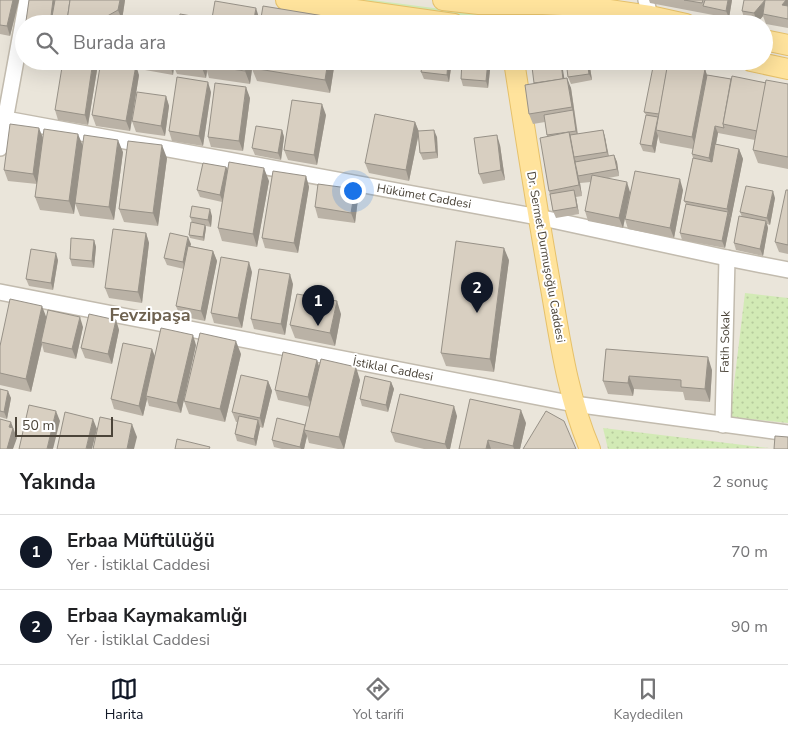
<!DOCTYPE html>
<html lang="tr">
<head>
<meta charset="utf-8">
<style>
  body { margin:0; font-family:"Nunito Sans",sans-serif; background:#f6f6f6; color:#202124 }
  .scale { position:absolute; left:15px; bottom:12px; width:98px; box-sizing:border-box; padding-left:5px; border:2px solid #4b4439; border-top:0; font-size:14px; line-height:18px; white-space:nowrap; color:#4b4439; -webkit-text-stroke:4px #fff; paint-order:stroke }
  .you { position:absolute; left:352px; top:190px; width:18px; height:18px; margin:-12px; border:4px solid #fff; border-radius:50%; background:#1a73e8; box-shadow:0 0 0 8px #1a73e833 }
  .badge { display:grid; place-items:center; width:32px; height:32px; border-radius:50%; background:#111827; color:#fff; font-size:16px; font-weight:700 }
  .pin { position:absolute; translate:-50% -41px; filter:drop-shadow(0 1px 2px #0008) }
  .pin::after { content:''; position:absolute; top:26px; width:18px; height:15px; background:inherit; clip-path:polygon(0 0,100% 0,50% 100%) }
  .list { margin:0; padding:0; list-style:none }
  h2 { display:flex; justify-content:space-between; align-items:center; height:65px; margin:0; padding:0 20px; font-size:21px }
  h2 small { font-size:16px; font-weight:400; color:#757577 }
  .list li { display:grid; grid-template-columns:32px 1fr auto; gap:15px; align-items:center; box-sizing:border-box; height:75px; padding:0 20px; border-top:1px solid #e0e0e0 }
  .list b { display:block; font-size:19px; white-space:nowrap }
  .list p { margin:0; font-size:16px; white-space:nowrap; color:#757577 }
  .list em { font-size:16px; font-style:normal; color:#757577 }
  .icon { flex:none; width:28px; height:28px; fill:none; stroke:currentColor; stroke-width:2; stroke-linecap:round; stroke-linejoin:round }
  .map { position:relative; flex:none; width:788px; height:449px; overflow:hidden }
  .search { position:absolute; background:#fff; box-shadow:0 5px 20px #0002; left:15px; right:15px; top:15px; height:55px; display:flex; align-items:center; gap:12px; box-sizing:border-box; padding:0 18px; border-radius:28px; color:#757577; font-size:19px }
  .sheet { height:215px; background:#fff }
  nav { display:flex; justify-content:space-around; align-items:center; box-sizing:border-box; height:70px; border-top:1px solid #e0e0e0; background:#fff; font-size:14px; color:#757577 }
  nav a { display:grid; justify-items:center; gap:2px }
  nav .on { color:#111827 }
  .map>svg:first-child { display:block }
</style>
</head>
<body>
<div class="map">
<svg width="788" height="449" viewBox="0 0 788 449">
  <defs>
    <pattern id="park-dots" width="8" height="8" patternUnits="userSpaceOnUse" patternTransform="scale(1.25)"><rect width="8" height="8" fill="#d2eab5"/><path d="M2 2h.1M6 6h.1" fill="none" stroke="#b6ca9c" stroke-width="1.8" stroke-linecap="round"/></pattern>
  </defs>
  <rect width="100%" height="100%" fill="#f6f3ec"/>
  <path fill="#eae5da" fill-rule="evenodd" d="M 0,0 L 788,0 L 788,449 L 0,449 ZM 24,24 L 764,24 L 764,61 L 24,61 Z"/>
  <g fill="#d2eab5">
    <polygon points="339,0 372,0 495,16 495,21"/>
    <path d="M 540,14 L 567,15 L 623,24 C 595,24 567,21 540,19 Z"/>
  </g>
  <g fill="url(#park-dots)">
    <polygon points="745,293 788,298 788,423 730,417"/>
    <polygon points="603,428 769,448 608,449"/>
  </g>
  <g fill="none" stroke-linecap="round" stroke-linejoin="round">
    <g stroke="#c2bbae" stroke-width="18">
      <g id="minor">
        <polyline points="646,0 650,16"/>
        <polyline points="0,118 538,217 727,258 788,270"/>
        <polyline points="0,148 27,0"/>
        <polyline points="0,292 574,404 788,433"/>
        <polyline points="723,425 727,258"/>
      </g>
    </g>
    <g stroke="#e6c16a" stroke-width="22">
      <g id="major">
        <polyline points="286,0 454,24"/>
        <polyline points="443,0 479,4 543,4 583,6 650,16 686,24"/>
        <polyline points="764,40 788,45"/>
        <path d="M 514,61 C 526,139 538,217 552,294 C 561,347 569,400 590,449"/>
        <polyline points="751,61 788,69"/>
      </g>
    </g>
    <use href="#minor" stroke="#fff" stroke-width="15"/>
    <use href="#major" stroke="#ffe39c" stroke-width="20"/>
  </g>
  <g fill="#bab2a6">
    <polygon points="0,0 19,0 10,36 0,34"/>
    <polygon points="29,0 125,0 122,20 115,24 27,24 26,21"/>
    <polygon points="649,0 732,0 729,18 650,3"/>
    <polygon points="788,0 788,28 766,24 763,16 757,23 745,21 742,11"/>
    <polygon points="141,61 335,61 330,93 257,81 252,69 250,84 209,78 207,71 206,78 177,74 174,67 173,75 145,70"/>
    <polygon points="452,61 449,82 424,79 421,72"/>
    <polygon points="462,61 491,61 488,88 463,86 461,79"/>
    <polygon points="536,61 589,61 592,80 571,84 568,77 567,67 562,68 564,79 571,88 578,134 603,130 605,137 609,156 614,155 617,162 619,176 608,178 630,192 683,190 674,238 628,229 625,219 627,208 623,228 588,221 585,211 591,182 580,183 582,196 576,197 579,214 556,218 553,211 549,191 547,136 545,122 533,124 529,114 537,66"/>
    <polygon points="668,65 705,69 707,75 731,79 788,84 788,169 758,163 753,150 755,140 718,133 716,144 739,149 743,159 725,248 682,240 680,233 686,204 684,201 693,158 692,154 693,149 660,143 658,136 655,153 643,151 640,144 646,115 644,112"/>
    <polygon points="97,70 88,125 58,120 55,110"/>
    <polygon points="139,75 130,131 96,126 92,115"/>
    <polygon points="211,92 203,146 172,141 169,131"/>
    <polygon points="166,96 169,106 165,136 136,132 132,121"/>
    <polygon points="250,98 243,151 211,147 208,137"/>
    <polygon points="326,115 317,165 288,160 284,150"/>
    <polygon points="415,122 419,132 437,137 438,158 423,160 420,153 419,133 409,181 369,173 365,163"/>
    <polygon points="282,130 284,137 281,160 255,155 252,148"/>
    <polygon points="43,138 83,146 123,152 114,220 80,216 75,203 74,214 40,210 35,197 37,184 8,181 4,170"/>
    <polygon points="500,145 505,180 483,184 479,174"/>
    <polygon points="167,158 158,226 124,222 119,209"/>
    <polygon points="226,167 228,171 269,181 257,247 222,241 218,228 222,202 200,197 197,190"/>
    <polygon points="306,176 309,187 298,253 265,248 262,238"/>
    <polygon points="355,189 358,199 355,223 318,218 315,207"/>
    <polygon points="788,190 788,254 779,252 775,242"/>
    <polygon points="775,198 770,225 767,224 768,228 763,256 736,250 734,243 742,217 740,212"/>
    <polygon points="212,216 211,227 206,226 206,228 204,241 190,238 189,235 192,222 190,217"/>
    <polygon points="146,233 149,243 142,303 109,298 105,288"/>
    <polygon points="94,240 96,247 94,268 72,266 70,259"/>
    <polygon points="191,244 190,246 213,251 217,261 205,321 180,316 176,306 184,269 167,265 164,258"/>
    <polygon points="58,260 53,290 29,286 26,279"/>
    <polygon points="509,260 494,372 446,366 441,353"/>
    <polygon points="252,272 242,328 214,323 211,313"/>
    <polygon points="293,284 285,335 254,329 251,319"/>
    <polygon points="341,314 335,346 295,338 290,325"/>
    <polygon points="46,317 83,327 76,359 44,352 42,344 31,392 0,385 0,346"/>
    <polygon points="116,320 119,330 112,364 85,358 81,348"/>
    <polygon points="196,345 181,413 149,406 147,399 143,416 114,409 111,399 152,349 154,356"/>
    <polygon points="606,349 712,370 710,402 685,400 683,392 634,389 633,396 608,394 603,381"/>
    <polygon points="241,354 225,422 189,414 184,401"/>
    <polygon points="317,360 319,366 360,380 344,449 338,449 309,443 307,436 304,449 282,449 274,447 272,440 305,426 310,407 278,400 275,390"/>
    <polygon points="268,381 272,391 263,428 260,427 256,446 237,441 235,434 237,422 236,422 232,412"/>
    <polygon points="391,382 394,389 388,412 362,406 360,399"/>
    <polygon points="0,389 11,398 7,419 0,417"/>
    <polygon points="457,416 450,449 424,449 395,442 391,432"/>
    <polygon points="526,423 520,449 459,449"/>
  </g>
  <g fill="#979187">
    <polygon points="13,0 19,0 10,36 7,26"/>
    <polygon points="53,0 59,0 51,22 52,24 50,24"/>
    <polygon points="120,0 125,0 122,20 118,10"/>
    <polygon points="728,0 732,0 729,18 726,11"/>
    <polygon points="765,0 763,14 763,16 757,23 754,13"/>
    <polygon points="786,0 788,0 788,12 782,5"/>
    <polygon points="256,8 260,21 260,24 253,24"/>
    <polygon points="93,61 97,70 88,125 85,115"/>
    <polygon points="170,61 175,61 173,63 174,67 173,75 170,65"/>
    <polygon points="203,61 208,61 204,65 207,71 206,78 202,68"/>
    <polygon points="247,61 254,61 252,68 252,69 250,84 245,71"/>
    <polygon points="328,61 335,61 330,93 325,80"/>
    <polygon points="448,61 452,61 449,82 447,75"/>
    <polygon points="488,61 491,61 488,88 486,81"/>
    <polygon points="587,61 589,61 592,80 589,74"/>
    <polygon points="561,63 563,70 566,89 563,82"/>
    <polygon points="136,65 139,75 130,131 126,121"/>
    <polygon points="705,69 709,82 697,150 692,137"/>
    <polygon points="567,78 571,88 578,138 576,131"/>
    <polygon points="208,82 211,92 203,146 199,136"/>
    <polygon points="246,87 250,98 243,151 239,141"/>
    <polygon points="166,96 169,106 165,136 161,126"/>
    <polygon points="322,104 326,115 317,165 314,155"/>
    <polygon points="658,117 656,130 658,136 655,153 652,146"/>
    <polygon points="415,122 419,132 409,181 406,170"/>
    <polygon points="715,126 718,133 712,165 709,158"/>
    <polygon points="39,128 43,138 37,184 33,174"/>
    <polygon points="282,130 284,137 281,160 278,153"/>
    <polygon points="434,130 437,137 438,158 436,152"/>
    <polygon points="603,130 605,137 609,159 607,152"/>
    <polygon points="569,132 573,142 574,157 577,164 578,176 580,183 582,196 579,185"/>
    <polygon points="78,134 83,146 74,214 69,201"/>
    <polygon points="497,135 500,145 505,180 501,170"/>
    <polygon points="118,140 123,152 114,220 109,207"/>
    <polygon points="162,145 167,158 158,226 153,213"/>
    <polygon points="739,149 743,159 731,219 727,209"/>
    <polygon points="614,155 617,162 619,176 617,169"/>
    <polygon points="226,167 229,174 223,202 220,195"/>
    <polygon points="264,168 269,181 257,247 253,234"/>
    <polygon points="306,176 309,187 298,253 294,243"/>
    <polygon points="680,179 683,190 674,238 670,228"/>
    <polygon points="627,182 630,192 623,228 619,218"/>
    <polygon points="355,189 358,199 355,223 351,213"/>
    <polygon points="574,190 576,197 579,214 577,207"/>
    <polygon points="773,191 775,198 770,225 767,218"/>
    <polygon points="210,209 212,216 211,227 208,220"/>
    <polygon points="728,212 731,219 725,248 722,241"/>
    <polygon points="766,221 768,228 763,256 760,249"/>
    <polygon points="205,225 206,228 204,241 203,237"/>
    <polygon points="146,233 149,243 142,303 138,292"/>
    <polygon points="188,237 191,244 185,269 183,262"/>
    <polygon points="94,240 96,247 94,268 92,261"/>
    <polygon points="504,248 509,260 494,372 490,359"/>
    <polygon points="213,251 217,261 205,321 201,311"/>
    <polygon points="56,253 58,260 53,290 51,283"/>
    <polygon points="249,262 252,272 242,328 238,318"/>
    <polygon points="290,274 293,284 285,335 281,324"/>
    <polygon points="337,301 341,314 335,346 330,333"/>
    <polygon points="42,306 47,319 41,342 42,344 31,392 26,379"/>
    <polygon points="80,317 83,327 76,359 72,349"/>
    <polygon points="116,320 119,330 112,364 108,354"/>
    <polygon points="193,335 196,345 181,413 177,403"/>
    <polygon points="236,341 241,354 225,422 220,409"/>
    <polygon points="152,349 156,359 146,396 147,399 143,416 139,406"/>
    <polygon points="708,357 712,370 710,402 705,389"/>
    <polygon points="317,360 320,370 312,407 308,397"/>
    <polygon points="356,367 360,380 344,449 339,437"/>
    <polygon points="629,376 634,389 633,396 628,383"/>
    <polygon points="268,381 272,391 263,428 260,418"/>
    <polygon points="391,382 394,389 388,412 386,405"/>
    <polygon points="8,391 11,398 7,419 4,412"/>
    <polygon points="454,406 457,416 450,449 447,449 445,444"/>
    <polygon points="521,410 526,423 520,449 514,449 513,446"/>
    <polygon points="56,411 60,421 53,449 47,449"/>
    <polygon points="93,419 97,429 92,449 86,449"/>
    <polygon points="258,420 260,427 256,446 254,439"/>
    <polygon points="11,422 17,438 13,449 7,449 9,427"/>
    <polygon points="132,424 137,437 134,449 127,449"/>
    <polygon points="305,425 304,430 307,436 304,449 301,449 300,447"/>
    <polygon points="488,440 491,449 486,449"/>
  </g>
  <g fill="#d8cfc1" stroke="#979187">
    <polygon points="0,0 13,0 7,26 0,25"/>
    <polygon points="29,0 53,0 50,24 26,21"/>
    <polygon points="55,0 70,0 67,21 68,24 51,22"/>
    <polygon points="70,0 120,0 118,10 102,19 67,21"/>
    <polygon points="684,0 703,0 702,3"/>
    <polygon points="705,0 728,0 726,11 703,6"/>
    <polygon points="744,0 786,0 782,5 788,6 788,19 763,14 765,0 754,13 742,11"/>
    <polygon points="215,1 256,8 253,24 211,24"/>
    <polygon points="263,6 336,18 335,24 260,24"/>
    <polygon points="180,14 209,19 209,24 179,24"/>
    <polygon points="148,16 176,20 176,24 147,24"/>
    <polygon points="63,61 93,61 85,115 55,110"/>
    <polygon points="101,61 112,61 136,65 126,121 92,115"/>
    <polygon points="148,61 170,61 170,65"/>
    <polygon points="173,61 203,61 202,68 173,63"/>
    <polygon points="205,61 247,61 245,71 204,65"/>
    <polygon points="253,61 328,61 325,80 252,68"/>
    <polygon points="423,61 448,61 447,75 421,72"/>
    <polygon points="462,61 488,61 486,81 461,79"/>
    <polygon points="536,61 555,61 536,64"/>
    <polygon points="566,61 587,61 589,74 568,77"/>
    <polygon points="654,62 668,65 659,114 644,112"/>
    <polygon points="668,62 705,69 692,137 656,130"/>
    <polygon points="561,63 563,79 534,83 532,67"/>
    <polygon points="707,75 731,79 723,124 724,128 715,126 709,158 692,154"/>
    <polygon points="732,76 766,83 757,131 723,124"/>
    <polygon points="177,77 208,82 199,136 169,131"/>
    <polygon points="567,78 572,107 529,114 525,85"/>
    <polygon points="766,80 788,84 788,157 753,150"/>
    <polygon points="215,83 246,87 239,141 208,137"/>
    <polygon points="137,92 166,96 161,126 132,121"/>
    <polygon points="292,100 322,104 314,155 284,150"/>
    <polygon points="573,110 576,131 547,135 544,115"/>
    <polygon points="375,114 415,122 406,170 365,163"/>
    <polygon points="646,115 658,117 652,146 640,144"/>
    <polygon points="10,124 39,128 33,174 4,170"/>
    <polygon points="256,126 282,130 278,153 252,148"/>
    <polygon points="44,129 78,134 69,201 35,197"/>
    <polygon points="434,130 436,152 420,153 418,131"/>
    <polygon points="603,130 607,152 574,157 570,135"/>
    <polygon points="569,132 579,185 549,191 540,138"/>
    <polygon points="84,135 118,140 109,207 75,203"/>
    <polygon points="497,135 501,170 479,174 474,138"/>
    <polygon points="128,141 162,145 153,213 119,209"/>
    <polygon points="715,144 739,149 727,209 684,201 693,158 712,162"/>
    <polygon points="614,155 617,169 578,176 575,162"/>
    <polygon points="229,162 264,168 253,234 218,228"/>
    <polygon points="203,163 226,167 220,195 197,190"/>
    <polygon points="273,171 306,176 294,243 262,238"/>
    <polygon points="635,171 680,179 670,228 625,219"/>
    <polygon points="592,175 627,182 619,218 585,211"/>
    <polygon points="318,184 355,189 351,213 315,207"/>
    <polygon points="746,186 773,191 767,218 740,212"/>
    <polygon points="574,190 577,207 553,211 550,194"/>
    <polygon points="786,190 788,190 788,245 775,242"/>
    <polygon points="686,204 728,212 722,241 680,233"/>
    <polygon points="192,206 210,209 208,220 190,217"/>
    <polygon points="739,216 766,221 760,249 734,243"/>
    <polygon points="191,222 205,225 203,237 189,235"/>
    <polygon points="113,229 146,233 138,292 105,288"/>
    <polygon points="170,233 188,237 183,262 164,258"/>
    <polygon points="71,238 94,240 92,261 70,259"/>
    <polygon points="456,241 504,248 490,359 441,353"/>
    <polygon points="188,246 213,251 201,311 176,306"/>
    <polygon points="31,249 56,253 51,283 26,279"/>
    <polygon points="221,257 249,262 238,318 211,313"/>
    <polygon points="259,269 290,274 281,324 251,319"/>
    <polygon points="297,294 337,301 330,333 290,325"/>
    <polygon points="10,299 42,306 26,379 0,373 0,346"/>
    <polygon points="48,310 80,317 72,349 41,342"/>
    <polygon points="89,314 116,320 108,354 81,348"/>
    <polygon points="161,328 193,335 177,403 146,396"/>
    <polygon points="200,333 236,341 220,409 184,401"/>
    <polygon points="123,343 152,349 139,406 111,399"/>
    <polygon points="606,349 708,357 705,389 681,387 681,380 629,376 628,383 603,381"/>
    <polygon points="283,352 317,360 308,397 275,390"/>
    <polygon points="321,359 356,367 339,437 304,430"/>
    <polygon points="241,375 268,381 260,418 232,412"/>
    <polygon points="365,376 391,382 386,405 360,399"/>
    <polygon points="0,389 8,391 4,412 0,411"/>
    <polygon points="400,394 454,406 445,444 391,432"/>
    <polygon points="470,399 521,410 513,446 488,440 486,449 459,449"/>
    <polygon points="29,405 56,411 47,449 19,449"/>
    <polygon points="546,411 564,421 576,449 523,449"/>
    <polygon points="65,412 93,419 86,449 57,449"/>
    <polygon points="239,416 258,420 254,439 235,434"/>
    <polygon points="100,417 132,424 127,449 93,449"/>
    <polygon points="277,418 305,425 300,447 272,440"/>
    <polygon points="0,419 11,422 9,427 13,428 7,449 0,449"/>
    <polygon points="775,436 788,437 788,449 774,449"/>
    <polygon points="177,439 210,447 209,449 175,449"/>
  </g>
  <g text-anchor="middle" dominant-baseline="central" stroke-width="4" stroke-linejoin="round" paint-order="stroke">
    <g font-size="12" fill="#4b4439" stroke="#fff">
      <text transform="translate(424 196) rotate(10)">Hükümet Caddesi</text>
      <text transform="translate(546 257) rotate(80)">Dr. Sermet Durmuşoğlu Caddesi</text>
      <text transform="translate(725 342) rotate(-89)">Fatih Sokak</text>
      <text transform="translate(393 369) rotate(11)">İstiklal Caddesi</text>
    </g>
    <g font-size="18" font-weight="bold" fill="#6e6250" stroke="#fff">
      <text x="150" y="315">Fevzipaşa</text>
    </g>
  </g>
</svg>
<div class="scale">50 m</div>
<div class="you"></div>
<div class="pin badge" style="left:318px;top:326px">1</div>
<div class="pin badge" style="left:477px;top:313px">2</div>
<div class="search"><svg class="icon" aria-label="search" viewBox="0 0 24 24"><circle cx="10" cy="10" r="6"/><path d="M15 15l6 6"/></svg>Burada ara</div>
</div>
<section class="sheet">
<h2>Yakında<small>2 sonuç</small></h2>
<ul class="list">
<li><span class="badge">1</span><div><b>Erbaa Müftülüğü</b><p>Yer · İstiklal Caddesi</p></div><em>70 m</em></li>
<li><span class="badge">2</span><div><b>Erbaa Kaymakamlığı</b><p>Yer · İstiklal Caddesi</p></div><em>90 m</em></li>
</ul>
</section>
<nav>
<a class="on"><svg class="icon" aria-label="map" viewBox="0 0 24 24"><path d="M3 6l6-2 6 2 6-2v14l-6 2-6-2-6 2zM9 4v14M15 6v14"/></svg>Harita</a>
<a><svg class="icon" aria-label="directions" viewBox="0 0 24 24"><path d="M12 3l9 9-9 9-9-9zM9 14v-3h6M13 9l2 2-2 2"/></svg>Yol tarifi</a>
<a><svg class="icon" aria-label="saved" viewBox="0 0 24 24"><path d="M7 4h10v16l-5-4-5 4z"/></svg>Kaydedilen</a>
</nav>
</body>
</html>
